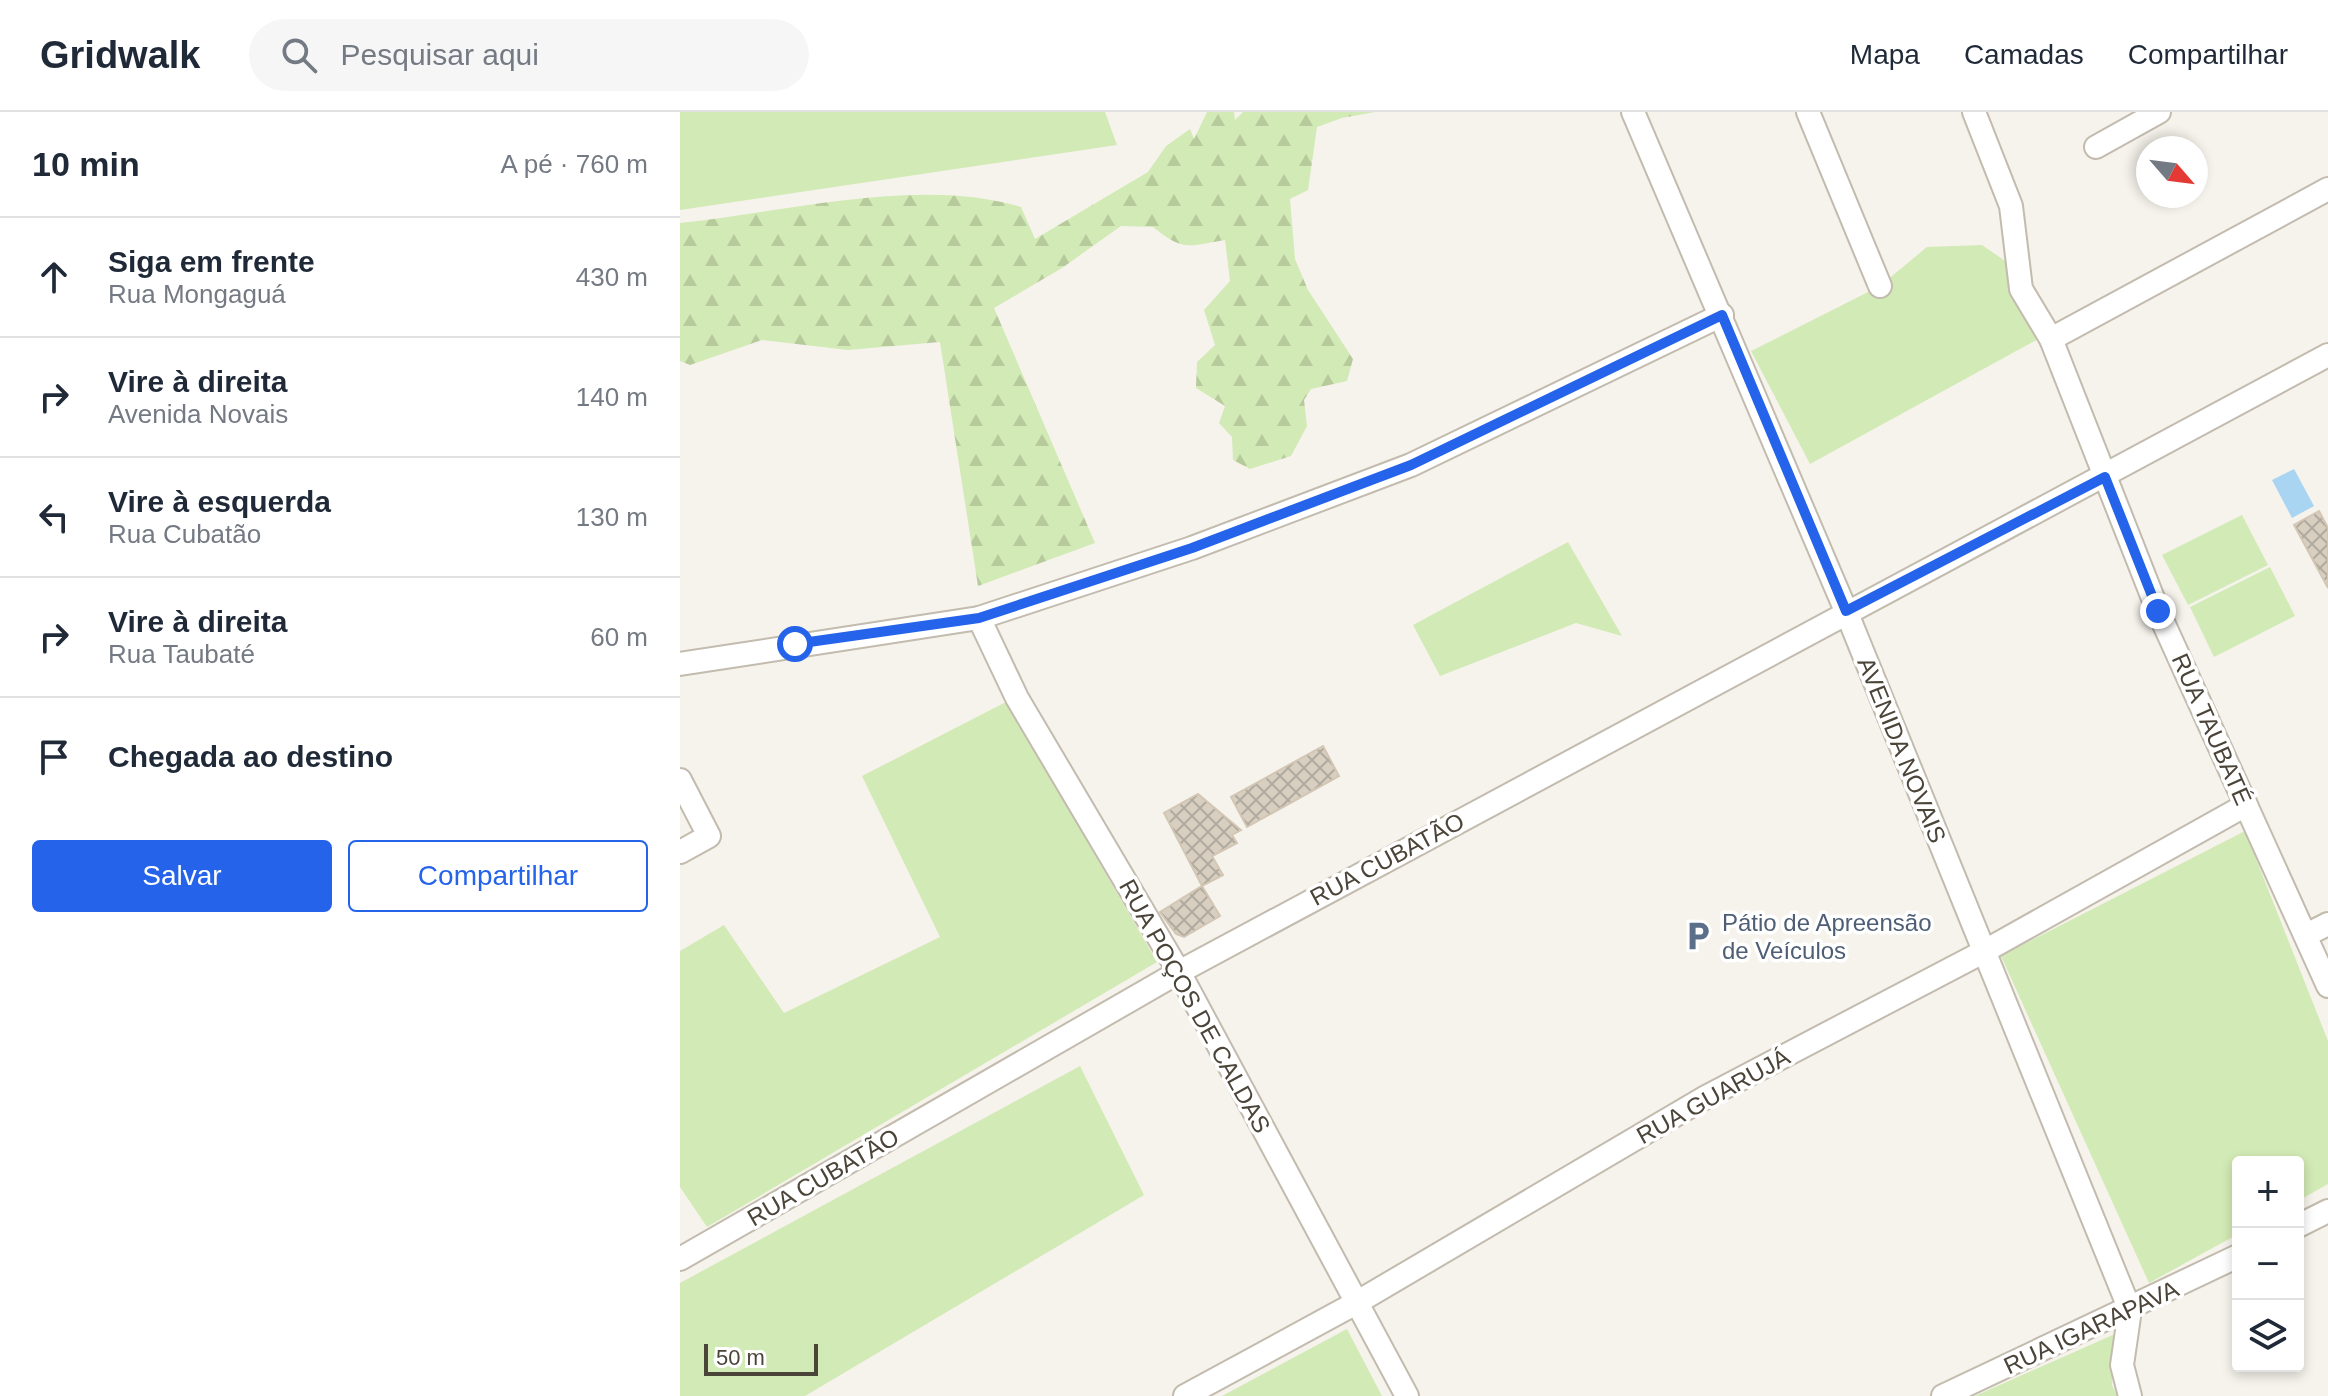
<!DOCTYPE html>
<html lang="pt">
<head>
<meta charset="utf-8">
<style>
  body { margin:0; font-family:Helvetica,sans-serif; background:#f6f6f7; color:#1f2937 }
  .controls { position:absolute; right:24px; bottom:24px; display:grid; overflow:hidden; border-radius:8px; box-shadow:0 4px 12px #0003 }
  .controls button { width:72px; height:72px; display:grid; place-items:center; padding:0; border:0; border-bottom:2px solid #e0e1e3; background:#fff; color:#1f2937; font:40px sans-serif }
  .compass { position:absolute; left:1456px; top:24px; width:72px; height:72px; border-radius:50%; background:#fff; box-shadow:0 4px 12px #0003; rotate:118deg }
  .scale { position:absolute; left:24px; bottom:20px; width:114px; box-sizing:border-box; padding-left:8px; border:4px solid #4b4439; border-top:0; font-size:22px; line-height:28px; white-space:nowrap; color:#4b4439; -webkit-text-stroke:6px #fff; paint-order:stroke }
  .stop { position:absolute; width:24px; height:24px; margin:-18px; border:6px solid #2563eb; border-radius:50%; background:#fff }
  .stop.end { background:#2563eb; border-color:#fff; box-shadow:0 2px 8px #0008 }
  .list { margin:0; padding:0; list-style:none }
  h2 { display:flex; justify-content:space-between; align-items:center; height:104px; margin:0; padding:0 32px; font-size:34px }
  h2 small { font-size:26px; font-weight:400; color:#747a83 }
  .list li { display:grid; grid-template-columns:52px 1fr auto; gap:24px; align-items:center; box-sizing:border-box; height:120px; padding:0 32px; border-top:2px solid #e0e1e3 }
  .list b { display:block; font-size:30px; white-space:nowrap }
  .list p { margin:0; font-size:26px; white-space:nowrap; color:#747a83 }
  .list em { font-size:26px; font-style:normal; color:#747a83 }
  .actions { display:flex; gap:16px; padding:24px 32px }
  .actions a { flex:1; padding:18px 0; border:2px solid #2563eb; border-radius:8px; text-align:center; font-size:28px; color:#2563eb }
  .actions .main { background:#2563eb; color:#fff }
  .icon { flex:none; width:44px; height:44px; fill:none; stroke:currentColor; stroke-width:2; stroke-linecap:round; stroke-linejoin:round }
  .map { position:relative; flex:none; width:1648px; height:1284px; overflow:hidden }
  header { display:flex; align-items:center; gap:48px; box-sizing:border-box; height:112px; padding:0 40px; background:#fff; border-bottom:2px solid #e0e1e3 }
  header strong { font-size:38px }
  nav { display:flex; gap:44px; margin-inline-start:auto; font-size:28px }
  .search { width:560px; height:72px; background:#f6f6f7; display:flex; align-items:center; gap:20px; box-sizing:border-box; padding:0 28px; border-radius:44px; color:#747a83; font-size:30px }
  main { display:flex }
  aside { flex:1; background:#fff }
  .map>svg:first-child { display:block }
</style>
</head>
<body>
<header>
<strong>Gridwalk</strong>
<div class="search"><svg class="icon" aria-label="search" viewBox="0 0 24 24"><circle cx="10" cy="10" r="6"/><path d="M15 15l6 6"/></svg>Pesquisar aqui</div>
<nav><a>Mapa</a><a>Camadas</a><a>Compartilhar</a></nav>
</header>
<main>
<aside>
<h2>10 min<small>A pé · 760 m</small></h2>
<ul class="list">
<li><svg class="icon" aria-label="ahead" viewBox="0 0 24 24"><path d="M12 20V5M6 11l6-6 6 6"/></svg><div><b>Siga em frente</b><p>Rua Mongaguá</p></div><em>430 m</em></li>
<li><svg class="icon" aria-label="right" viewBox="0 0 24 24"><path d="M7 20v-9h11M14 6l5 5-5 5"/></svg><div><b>Vire à direita</b><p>Avenida Novais</p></div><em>140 m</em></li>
<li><svg class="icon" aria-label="left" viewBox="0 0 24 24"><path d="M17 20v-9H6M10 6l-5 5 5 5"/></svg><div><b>Vire à esquerda</b><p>Rua Cubatão</p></div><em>130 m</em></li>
<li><svg class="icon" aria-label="right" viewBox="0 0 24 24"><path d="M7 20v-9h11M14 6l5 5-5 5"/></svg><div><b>Vire à direita</b><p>Rua Taubaté</p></div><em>60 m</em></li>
<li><svg class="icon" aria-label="arrive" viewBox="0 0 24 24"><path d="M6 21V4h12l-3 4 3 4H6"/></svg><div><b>Chegada ao destino</b></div></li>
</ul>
<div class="actions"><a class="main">Salvar</a><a>Compartilhar</a></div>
</aside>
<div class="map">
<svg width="1648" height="1284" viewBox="0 0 1648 1284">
  <defs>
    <pattern id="forest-firs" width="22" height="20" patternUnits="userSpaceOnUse" patternTransform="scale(2)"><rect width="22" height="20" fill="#d2eab5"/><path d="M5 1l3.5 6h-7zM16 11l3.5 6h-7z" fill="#b6ca9c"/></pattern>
    <pattern id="building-cross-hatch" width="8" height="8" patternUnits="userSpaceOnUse" patternTransform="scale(2)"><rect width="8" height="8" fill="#d8cfc1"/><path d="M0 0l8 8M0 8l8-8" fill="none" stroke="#b1aa9e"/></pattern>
  </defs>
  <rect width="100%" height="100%" fill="#f6f3ec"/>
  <g fill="#d2eab5">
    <polygon points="0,0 425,0 437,33 0,98"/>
    <polygon points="1302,133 1331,153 1360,226 1130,352 1071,239 1200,174 1247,135"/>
    <polygon points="1562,403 1588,453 1508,493 1482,443"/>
    <polygon points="888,430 942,524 896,511 760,564 733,513"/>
    <polygon points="1590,455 1615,504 1534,545 1510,495"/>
    <polygon points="326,590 477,850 27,1115 0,1075 0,839 44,813 104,901 260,825 182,664"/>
    <polygon points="1565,719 1648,929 1648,1072 1618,1089 1618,1050 1558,1050 1558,1122 1469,1171 1321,844"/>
    <polygon points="400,954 464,1083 125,1284 0,1284 0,1171"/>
    <polygon points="667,1217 702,1284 542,1284"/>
    <polygon points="1435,1222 1432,1273 1437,1284 1295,1284"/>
  </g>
  <path fill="url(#forest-firs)" d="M 527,0 L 554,0 L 555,8 L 563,0 L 695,0 L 662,6 L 637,15 L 628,78 L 610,87 L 615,147 L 628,178 L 673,247 L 667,269 L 631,277 L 624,288 L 627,314 L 611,344 L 570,357 L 553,348 L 552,325 L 539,311 L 545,294 L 516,276 L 517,250 L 535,233 L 524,198 L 550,169 L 545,128 C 508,134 504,140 473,115 L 441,114 L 382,156 L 314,196 L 415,431 L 298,474 L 260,230 L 168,238 L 82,228 L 10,253 L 0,249 L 0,111 C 105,100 240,64 341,95 L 355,127 L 468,60 L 486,34 L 510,17 L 514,27 Z"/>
  <polygon fill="#a9d4f2" points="1614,357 1634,394 1612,406 1592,368"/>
  <g fill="url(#building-cross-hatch)" stroke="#d3c7b4" stroke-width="2">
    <polygon points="1639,399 1648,416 1648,476 1614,413"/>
    <polygon points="643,634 659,664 567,715 551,685"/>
    <polygon points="518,682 561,718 552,723 557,731 532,744 543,763 522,774 484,701"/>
    <polygon points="522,774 540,804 504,825 496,822 480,800"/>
  </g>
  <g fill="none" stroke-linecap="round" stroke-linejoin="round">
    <g stroke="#c2bbae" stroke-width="26">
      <g id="minor">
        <polyline points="953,0 1166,499 1450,1198 1442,1253 1450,1284"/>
        <polyline points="1128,0 1200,174"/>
        <polyline points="1294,0 1331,94 1341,177 1371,227 1478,499 1648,874"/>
        <polyline points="1416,35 1479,0"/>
        <polyline points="1371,227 1648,77"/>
        <polyline points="299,506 337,586 499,860 727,1284"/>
        <polyline points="0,552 299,506 512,436 731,353 1042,203"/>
        <polyline points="0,668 29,724 0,740"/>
        <polyline points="1626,823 1648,812"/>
        <polyline points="1618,1114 1648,1099"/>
        <polyline points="0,1147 499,860 1648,243"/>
        <polyline points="505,1284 676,1191 1026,985 1303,840 1566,693"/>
        <polyline points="1263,1284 1558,1144"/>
      </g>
    </g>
    <use href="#minor" stroke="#fff" stroke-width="22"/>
  </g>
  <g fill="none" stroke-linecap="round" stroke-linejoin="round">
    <polyline stroke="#2563eb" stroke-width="10" points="115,532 299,506 512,436 731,353 1042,203 1166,499 1425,365 1478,499"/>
  </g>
  <defs>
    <g id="parking-bare" transform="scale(2.4)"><path d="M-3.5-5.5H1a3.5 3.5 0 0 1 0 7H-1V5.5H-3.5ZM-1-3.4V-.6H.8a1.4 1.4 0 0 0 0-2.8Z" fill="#5c6f8a" stroke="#fff" stroke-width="2.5" paint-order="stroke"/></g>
  </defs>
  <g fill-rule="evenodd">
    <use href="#parking-bare" x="1018" y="824"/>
  </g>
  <g text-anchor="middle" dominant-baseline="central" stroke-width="7" stroke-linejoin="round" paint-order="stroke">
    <g font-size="24" fill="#4b4439" stroke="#fff">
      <text transform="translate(1532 617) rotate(66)">RUA TAUBATÉ</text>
      <text transform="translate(1222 638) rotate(68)">AVENIDA NOVAIS</text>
      <text transform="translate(707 747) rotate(-28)">RUA CUBATÃO</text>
      <text transform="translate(515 894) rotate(61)">RUA POÇOS DE CALDAS</text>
      <text transform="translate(1033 984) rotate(-29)">RUA GUARUJÁ</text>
      <text transform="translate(143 1065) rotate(-30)">RUA CUBATÃO</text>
      <text transform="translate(1411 1215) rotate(-25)">RUA IGARAPAVA</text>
    </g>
    <g font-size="24" fill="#4e5e75" stroke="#fff" text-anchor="start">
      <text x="1042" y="810">Pátio de Apreensão<tspan x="1042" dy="28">de Veículos</tspan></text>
    </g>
  </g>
</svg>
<div class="controls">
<button>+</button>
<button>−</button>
<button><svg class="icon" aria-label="layers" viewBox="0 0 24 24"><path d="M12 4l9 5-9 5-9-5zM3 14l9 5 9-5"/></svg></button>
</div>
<svg class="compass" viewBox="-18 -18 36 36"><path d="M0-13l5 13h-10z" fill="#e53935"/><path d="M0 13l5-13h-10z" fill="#747a83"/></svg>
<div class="scale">50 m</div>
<div class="stop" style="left:115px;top:532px"></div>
<div class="stop end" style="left:1478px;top:499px"></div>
</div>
</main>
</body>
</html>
